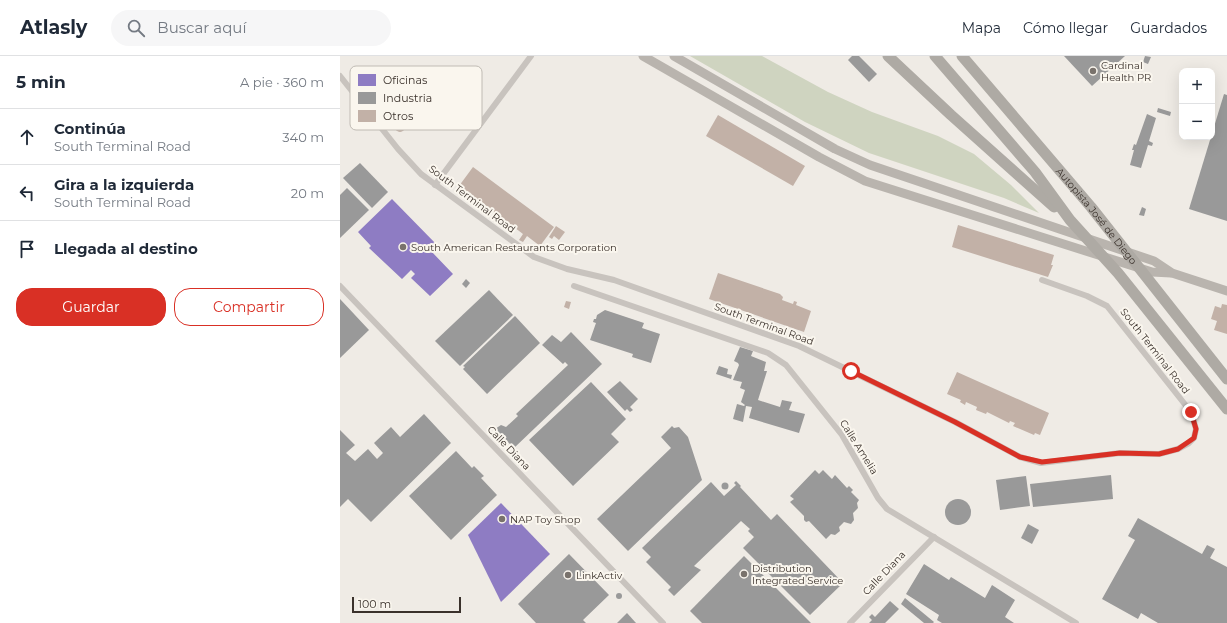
<!DOCTYPE html>
<html lang="es">
<head>
<meta charset="utf-8">
<style>
  body { margin:0; font-family:Montserrat,sans-serif; background:#f6f6f7; color:#1f2937 }
  .controls { position:absolute; right:12px; top:12px; display:grid; overflow:hidden; border-radius:8px; box-shadow:0 4px 16px #0002 }
  .controls button { width:36px; height:36px; display:grid; place-items:center; padding:0; border:0; border-bottom:1px solid #e0e1e3; background:#fff; color:#1f2937; font:20px sans-serif }
  .scale { position:absolute; left:12px; bottom:10px; width:109px; box-sizing:border-box; padding-left:4px; border:2px solid #3a312b; border-top:0; font-size:11px; line-height:14px; white-space:nowrap; color:#3a312b; -webkit-text-stroke:3px #faf6ee; paint-order:stroke }
  .stop { position:absolute; width:12px; height:12px; margin:-9px; border:3px solid #d93025; border-radius:50%; background:#fff }
  .stop.end { background:#d93025; border-color:#fff; box-shadow:0 1px 4px #0008 }
  .list { margin:0; padding:0; list-style:none }
  h2 { display:flex; justify-content:space-between; align-items:center; height:52px; margin:0; padding:0 16px; font-size:17px }
  h2 small { font-size:13px; font-weight:400; color:#747a83 }
  .list li { display:grid; grid-template-columns:26px 1fr auto; gap:12px; align-items:center; box-sizing:border-box; height:56px; padding:0 16px; border-top:1px solid #e0e1e3 }
  .list b { display:block; font-size:15px; white-space:nowrap }
  .list p { margin:0; font-size:13px; white-space:nowrap; color:#747a83 }
  .list em { font-size:13px; font-style:normal; color:#747a83 }
  .actions { display:flex; gap:8px; padding:12px 16px }
  .actions a { flex:1; padding:9px 0; border:1px solid #d93025; border-radius:16px; text-align:center; font-size:14px; color:#d93025 }
  .actions .main { background:#d93025; color:#fff }
  .icon { flex:none; width:22px; height:22px; fill:none; stroke:currentColor; stroke-width:2; stroke-linecap:round; stroke-linejoin:round }
  .map { position:relative; flex:none; width:887px; height:567px; overflow:hidden }
  header { display:flex; align-items:center; gap:24px; box-sizing:border-box; height:56px; padding:0 20px; background:#fff; border-bottom:1px solid #e0e1e3 }
  header strong { font-size:19px }
  nav { display:flex; gap:22px; margin-inline-start:auto; font-size:14px }
  .search { width:280px; height:36px; background:#f6f6f7; display:flex; align-items:center; gap:10px; box-sizing:border-box; padding:0 14px; border-radius:22px; color:#747a83; font-size:15px }
  main { display:flex }
  aside { flex:1; background:#fff }
  .map>svg:first-child { display:block }
</style>
</head>
<body>
<header>
<strong>Atlasly</strong>
<div class="search"><svg class="icon" aria-label="search" viewBox="0 0 24 24"><circle cx="10" cy="10" r="6"/><path d="M15 15l6 6"/></svg>Buscar aquí</div>
<nav><a>Mapa</a><a>Cómo llegar</a><a>Guardados</a></nav>
</header>
<main>
<aside>
<h2>5 min<small>A pie · 360 m</small></h2>
<ul class="list">
<li><svg class="icon" aria-label="ahead" viewBox="0 0 24 24"><path d="M12 20V5M6 11l6-6 6 6"/></svg><div><b>Continúa</b><p>South Terminal Road</p></div><em>340 m</em></li>
<li><svg class="icon" aria-label="left" viewBox="0 0 24 24"><path d="M17 20v-9H6M10 6l-5 5 5 5"/></svg><div><b>Gira a la izquierda</b><p>South Terminal Road</p></div><em>20 m</em></li>
<li><svg class="icon" aria-label="arrive" viewBox="0 0 24 24"><path d="M6 21V4h12l-3 4 3 4H6"/></svg><div><b>Llegada al destino</b></div></li>
</ul>
<div class="actions"><a class="main">Guardar</a><a>Compartir</a></div>
</aside>
<div class="map">
<svg width="887" height="567" viewBox="0 0 887 567">
  <rect width="100%" height="100%" fill="#efebe5"/>
  <polygon fill="#cfd4c0" points="350,0 422,0 488,36 532,56 598,80 634,98 671,129 699,157 664,142 529,97 465,66"/>
  <g fill="#8e7cc3">
    <polygon points="52,143 97,189 91,195 113,218 90,240 71,222 75,218 71,214 62,223 29,192 31,190 18,176"/>
    <polygon points="161,447 210,498 161,546 128,479"/>
  </g>
  <g fill="#999">
    <polygon points="512,0 519,0 537,18 529,26 508,4"/>
    <polygon points="724,0 785,0 752,30"/>
    <polygon points="805,0 811,1 808,8 803,6"/>
    <polygon points="884,38 887,39 887,165 849,153"/>
    <polygon points="818,52 831,56 830,60 817,56"/>
    <polygon points="807,58 816,62 809,85 813,87 812,90 808,89 801,112 790,109 794,94 792,94 794,88 796,89"/>
    <polygon points="20,107 48,136 32,152 3,122"/>
    <polygon points="7,132 29,154 0,182 0,139"/>
    <polygon points="802,151 806,153 804,160 799,159"/>
    <polygon points="126,223 130,227 126,232 122,228"/>
    <polygon points="149,234 173,259 120,310 95,285"/>
    <polygon points="0,243 29,274 0,302"/>
    <polygon points="265,254 304,267 302,272 320,278 311,307 292,301 293,298 250,284 256,267 253,266 254,263 256,263 257,259"/>
    <polygon points="175,260 200,287 147,338 123,313 125,311 123,310"/>
    <polygon points="231,276 262,308 174,392 155,373 161,369 166,371 178,360 176,358 228,309 225,306 223,308 202,289 212,279 221,286"/>
    <polygon points="400,291 413,295 411,300 426,306 424,315 427,315 418,344 440,351 442,344 452,346 449,354 465,358 459,377 409,362 412,351 406,350 403,366 393,363 397,348 404,350 405,349 401,346 405,334 400,332 402,326 393,324 399,309 398,307 394,305"/>
    <polygon points="379,310 388,313 387,318 392,319 391,323 376,318"/>
    <polygon points="280,325 298,343 290,351 293,354 290,356 287,353 285,355 267,336"/>
    <polygon points="251,326 286,363 271,378 279,386 233,430 189,384"/>
    <polygon points="84,358 111,387 31,466 8,443 0,451 0,374 15,389 6,397 15,405 28,393 37,403 43,397 34,387 51,371 60,381"/>
    <polygon points="332,370 334,372 339,371 348,381 362,424 288,495 257,463 331,392 321,381"/>
    <polygon points="116,395 132,412 134,410 144,420 141,422 157,439 111,484 69,440"/>
    <polygon points="475,414 479,418 483,414 492,423 495,419 507,432 509,430 513,434 511,436 519,444 517,447 518,452 513,457 514,464 511,468 504,466 499,471 500,475 495,479 491,478 486,483 469,465 466,466 464,464 464,460 450,446 454,443 450,440"/>
    <polygon points="771,419 773,443 693,451 690,428"/>
    <polygon points="686,420 690,450 660,454 656,424"/>
    <polygon points="396,425 401,430 400,431 431,464 437,458 503,527 470,559 403,492 414,481 408,475 410,473 401,465 354,510 361,514 334,540 328,534 331,531 306,506 311,501 302,492 371,426 384,440 396,429 394,427"/>
    <circle cx="385" cy="430" r="3.5"/>
    <circle cx="618" cy="456" r="13"/>
    <polygon points="798,462 862,498 867,489 875,493 870,502 887,511 887,567 818,567 801,557 798,563 762,543 795,484 788,480"/>
    <polygon points="688,468 699,474 692,488 681,482"/>
    <polygon points="229,498 269,539 243,564 246,567 196,567 178,548"/>
    <polygon points="404,500 471,567 362,567 350,555"/>
    <polygon points="584,508 609,524 611,521 645,542 652,529 675,544 665,561 674,567 602,567 597,564 599,559 566,538"/>
    <circle cx="279" cy="540" r="3"/>
    <polygon points="565,542 594,566 593,567 584,567 561,548"/>
    <polygon points="550,545 559,553 545,567 529,567 532,564 529,561 532,558 535,561"/>
    <polygon points="287,557 296,567 277,567"/>
  </g>
  <g fill="#c2b1a7">
    <polygon points="378,59 465,110 453,130 366,80"/>
    <circle cx="60" cy="71" r="5"/>
    <polygon points="133,111 214,171 200,190 187,180 183,186 179,184 183,178 136,142 131,148 127,144 131,139 119,130"/>
    <polygon points="618,169 714,199 711,209 713,209 708,221 612,191"/>
    <polygon points="216,170 225,176 219,184 214,180 212,183 209,181"/>
    <polygon points="378,217 440,238 443,241 442,244 453,248 454,245 457,246 456,249 471,255 464,276 369,243"/>
    <polygon points="226,245 231,246 229,253 224,251"/>
    <polygon points="882,248 887,249 887,278 874,274 877,265 871,263 875,250 881,252"/>
    <polygon points="617,316 709,357 700,379 695,377 694,379 673,370 675,367 670,365 669,367 647,356 646,358 636,354 637,351 626,346 625,349 620,346 621,344 607,338"/>
  </g>
  <g fill="none" stroke-linecap="round" stroke-linejoin="round">
    <g stroke="#c8c3be" stroke-width="6">
      <polyline points="0,20 58,93 81,118 194,201 227,213 274,224 459,290 615,366 680,401 701,407 780,397 819,398 838,393 849,387 854,382 856,373 851,356 767,250 747,240 702,224"/>
      <polyline points="95,129 191,0"/>
      <polyline points="0,230 323,567"/>
      <polyline points="234,230 428,297 446,309 502,379 538,442 547,453 736,567"/>
      <polyline points="510,567 594,481"/>
    </g>
    <g stroke="#b9b4ae" stroke-width="9">
      <polyline points="303,0 479,101 525,125 812,216 831,217"/>
      <polyline points="334,0 495,93 530,109 814,205 832,217 887,235"/>
    </g>
    <g stroke="#aeaaa4" stroke-width="11">
      <polyline points="548,0 611,59 714,151"/>
      <polyline points="595,0 695,116 730,164 778,217 887,353"/>
      <path id="s1" d="M 622,0 L 751,151 L 887,323"/>
    </g>
  </g>
  <g fill="none" stroke-linecap="round" stroke-linejoin="round">
    <polyline stroke="#d93025" stroke-width="5" points="511,315 615,366 680,401 702,406 780,397 819,398 838,393 854,382 856,373 851,356"/>
  </g>
  <g fill="#79726c" stroke="#faf6ee" stroke-width="1.5">
    <circle cx="753" cy="15" r="4"/>
    <circle cx="63" cy="191" r="4"/>
    <circle cx="162" cy="463" r="4"/>
    <circle cx="404" cy="518" r="4"/>
    <circle cx="228" cy="519" r="4"/>
  </g>
  <g text-anchor="middle" dominant-baseline="central" stroke-width="4" stroke-linejoin="round" paint-order="stroke">
    <g font-size="10" fill="#3a312b" stroke="#faf6ee" text-anchor="start">
      <text x="761" y="9">Cardinal<tspan x="761" dy="12">Health PR</tspan></text>
      <text x="71" y="191">South American Restaurants Corporation</text>
      <text x="170" y="463">NAP Toy Shop</text>
      <text x="412" y="512">Distribution<tspan x="412" dy="12">Integrated Service</tspan></text>
      <text x="236" y="519">LinkActiv</text>
    </g>
    <g font-size="10" fill="#3a312b" stroke="#faf6ee">
      <text transform="translate(132 143) rotate(37)">South Terminal Road</text>
      <text stroke="none"><textPath href="#s1" startOffset="209">Autopista José de Diego</textPath></text>
      <text transform="translate(424 268) rotate(20)">South Terminal Road</text>
      <text transform="translate(815 295) rotate(52)">South Terminal Road</text>
      <text transform="translate(519 391) rotate(58)">Calle Amelia</text>
      <text transform="translate(169 392) rotate(46)">Calle Diana</text>
      <text transform="translate(544 517) rotate(-46)">Calle Diana</text>
    </g>
  </g>
  <rect x="10" y="10" width="132" height="64" rx="6" fill="#faf6ee" stroke="#c0bbb4" stroke-width="1"/>
  <rect x="18" y="18" width="18" height="12" fill="#8e7cc3"/>
  <rect x="18" y="36" width="18" height="12" fill="#999"/>
  <rect x="18" y="54" width="18" height="12" fill="#c2b1a7"/>
  <g font-size="11" fill="#3a312b">
    <text x="43" y="28">Oficinas</text>
    <text x="43" y="46">Industria</text>
    <text x="43" y="64">Otros</text>
  </g>
</svg>
<div class="controls">
<button>+</button>
<button>−</button>
</div>
<div class="scale">100 m</div>
<div class="stop" style="left:511px;top:315px"></div>
<div class="stop end" style="left:851px;top:356px"></div>
</div>
</main>
</body>
</html>
